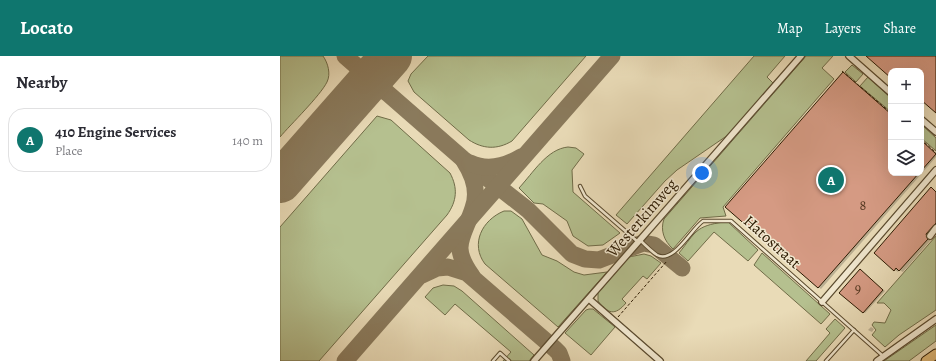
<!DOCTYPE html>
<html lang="en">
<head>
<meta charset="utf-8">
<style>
  body { margin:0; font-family:Alegreya,serif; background:#f7f7f7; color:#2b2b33 }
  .controls { position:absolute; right:12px; top:12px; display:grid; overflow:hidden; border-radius:8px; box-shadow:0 4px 16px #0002 }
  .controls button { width:36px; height:36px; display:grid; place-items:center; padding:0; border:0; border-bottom:1px solid #e1e1e2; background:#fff; color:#2b2b33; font:20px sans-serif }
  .you { position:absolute; left:422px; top:117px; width:14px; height:14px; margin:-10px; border:3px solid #fff; border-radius:50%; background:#1a73e8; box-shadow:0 0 0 6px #1a73e833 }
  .badge { display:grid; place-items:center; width:26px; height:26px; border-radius:50%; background:#0f766e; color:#fff; font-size:13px; font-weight:700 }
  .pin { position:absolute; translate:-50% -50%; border:2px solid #fff; box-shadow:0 1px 4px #0006 }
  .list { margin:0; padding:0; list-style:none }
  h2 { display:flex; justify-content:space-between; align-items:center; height:52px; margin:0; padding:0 16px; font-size:17px }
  h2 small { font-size:13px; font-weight:400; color:#7c7c81 }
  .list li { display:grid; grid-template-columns:26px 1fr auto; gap:12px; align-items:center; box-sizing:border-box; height:64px; margin:0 8px 8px; padding:0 8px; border:1px solid #e1e1e2; border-radius:16px }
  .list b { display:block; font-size:15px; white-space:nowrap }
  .list p { margin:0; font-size:13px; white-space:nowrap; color:#7c7c81 }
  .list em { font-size:13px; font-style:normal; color:#7c7c81 }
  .icon { flex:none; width:22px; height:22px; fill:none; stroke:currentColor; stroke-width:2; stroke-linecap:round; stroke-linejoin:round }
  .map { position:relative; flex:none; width:656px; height:305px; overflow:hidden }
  header { display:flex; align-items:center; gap:24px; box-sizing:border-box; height:56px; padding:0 20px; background:#0f766e; color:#fff }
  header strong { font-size:19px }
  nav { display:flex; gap:22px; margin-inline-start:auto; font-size:14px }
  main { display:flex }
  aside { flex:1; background:#fff }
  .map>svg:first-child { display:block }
</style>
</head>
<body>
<header>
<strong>Locato</strong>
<nav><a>Map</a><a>Layers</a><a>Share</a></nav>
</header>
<main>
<aside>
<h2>Nearby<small></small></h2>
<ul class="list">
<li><span class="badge">A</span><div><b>410 Engine Services</b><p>Place</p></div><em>140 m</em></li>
</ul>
</aside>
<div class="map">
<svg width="656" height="305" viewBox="0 0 656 305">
  <rect width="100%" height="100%" fill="#e9dbb7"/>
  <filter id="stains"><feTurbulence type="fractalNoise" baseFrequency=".005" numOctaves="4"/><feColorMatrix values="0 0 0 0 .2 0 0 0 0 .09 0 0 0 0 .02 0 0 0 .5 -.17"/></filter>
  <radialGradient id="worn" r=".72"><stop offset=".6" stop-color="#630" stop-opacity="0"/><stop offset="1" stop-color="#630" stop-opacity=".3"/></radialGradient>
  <g fill="#b5c08f" stroke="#706c48">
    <path d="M 0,0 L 43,0 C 48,7 51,18 47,26 C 40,40 11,68 0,81 Z"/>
    <path d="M 148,0 L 306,0 L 232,85 C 217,94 203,93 189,84 L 134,36 L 128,25 L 131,18 Z"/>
    <polygon points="474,0 505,0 487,21 493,27 448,79 397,114 385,125 347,168 336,159"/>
    <path d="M 526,0 L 553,0 L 542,12 L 554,23 L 443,151 L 446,160 L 420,162 L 393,193 C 384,185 380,174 384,163 Z"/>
    <polygon points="572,9 583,18 576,26 565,16"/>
    <polygon points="588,21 611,42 611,56 580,30"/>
    <path d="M 97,60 L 111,64 L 170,117 C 178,132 177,145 167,159 L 39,305 L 0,305 L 0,171 Z"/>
    <polygon points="641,68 656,82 656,95 641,82"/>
    <path d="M 288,91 L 296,92 L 304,98 L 292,114 L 293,136 L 340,177 L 323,189 L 308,190 L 293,180 L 287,165 L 263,148 L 254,147 L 239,132 C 253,117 267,93 288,91 Z"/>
    <path d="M 224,155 L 231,155 L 242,163 L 262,199 L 277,205 L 294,216 L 304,219 L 327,216 L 278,271 L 205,208 C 190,188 202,164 224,155 Z"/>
    <path d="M 444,166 L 448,166 L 478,194 L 468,205 L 434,176 L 408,205 L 399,197 C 416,176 415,170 444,166 Z"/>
    <polygon points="656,180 656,254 619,279 605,291 592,279 596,274 592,269 594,266 605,267 611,254 604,247 597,247"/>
    <polygon points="482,197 550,258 541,268 474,209"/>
    <path d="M 364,198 L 371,200 L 381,207 L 367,223 L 363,220 L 342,243 L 346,247 C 335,260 328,258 318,245 L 318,237 L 349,201 Z"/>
    <polygon points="163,229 174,230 182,235 254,299 249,305 223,305 231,296 175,248 165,259 145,241 153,232"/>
    <polygon points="309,253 313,253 335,271 311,299 285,277 306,254"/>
    <polygon points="555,263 565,272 536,305 526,305 550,277 546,273"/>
    <polygon points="656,269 656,285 629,305 604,305"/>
  </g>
  <g fill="#0003">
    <polygon points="611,58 611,117 641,117 641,85 656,98 656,101 541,233 538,231"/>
    <polygon points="651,133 656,136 656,172 649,180 650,185 623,216 619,214 618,216 615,214"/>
    <polygon points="582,216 605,235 585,257 583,256"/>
    <polygon points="591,271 594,273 592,276 588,274"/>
  </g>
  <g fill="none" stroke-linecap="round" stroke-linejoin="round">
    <g stroke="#8a7a5c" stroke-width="17">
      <polyline points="65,0 183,103 248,154 292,198 305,203 319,204 363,187 374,189 402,212"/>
      <path d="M 104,35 C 96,20 101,12 111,0"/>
      <path d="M 77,39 C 83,28 84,21 77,11"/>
      <path d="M 184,105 C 193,119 199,136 193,152 C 183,183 170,189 192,220"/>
      <path d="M 190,107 C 207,115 226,110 241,101"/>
      <polyline points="142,219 157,212 168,211 187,217 275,293 279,297 282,305"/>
      <polyline points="65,305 332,0"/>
    </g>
    <polyline stroke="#8a7a5c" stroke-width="42" points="0,126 111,0"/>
  </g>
  <g fill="#d59a83" stroke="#2b1901">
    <polygon points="586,0 656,0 656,57 641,44 641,15 611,15 611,22"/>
    <polygon points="563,16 611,58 611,117 639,117 538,232 445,151"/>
    <polygon points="641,84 656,98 641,115"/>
    <polygon points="651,131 656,136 656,167 646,178 648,183 619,215 616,212 614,215 594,197"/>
    <polygon points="580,213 603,234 583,257 559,237"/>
  </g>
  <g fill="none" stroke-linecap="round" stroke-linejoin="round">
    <g stroke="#5a4a2e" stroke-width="4.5">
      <g id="service">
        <polyline points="300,130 305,140 358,186"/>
        <path d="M 360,184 C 365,189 371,195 377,199 C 394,208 411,173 423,165 L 451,165 L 603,300"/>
        <polyline points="213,305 220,297 229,305"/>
        <polyline points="546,305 574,274"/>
      </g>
    </g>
    <g stroke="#5a4a2e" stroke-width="8">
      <g id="minor">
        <polyline points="569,0 611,37"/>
        <polyline points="641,63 656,76"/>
        <polyline points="650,180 656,172"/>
        <polyline points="309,243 380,305"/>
        <polyline points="542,246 656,114"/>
        <polyline points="254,305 521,0"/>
        <polyline points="597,305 656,263"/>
      </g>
    </g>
    <g stroke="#2b1901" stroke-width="11">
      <polyline id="primary" points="646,305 656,298"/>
    </g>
    <g stroke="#2b1901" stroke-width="1" stroke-dasharray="3 2" stroke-linecap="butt">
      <polyline points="562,15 611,57"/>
      <polyline points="641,83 656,97"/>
      <polyline points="338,261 387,205"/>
    </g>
    <use href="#service" stroke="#f1e8d0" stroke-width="2.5"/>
    <use href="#minor" stroke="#f1e8d0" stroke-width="5.5"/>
    <use href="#primary" stroke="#e4be7c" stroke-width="9"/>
  </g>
  <g text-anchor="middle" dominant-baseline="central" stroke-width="3" stroke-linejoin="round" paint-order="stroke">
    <g font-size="14" fill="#563922">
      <text x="583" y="149">8</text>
      <text x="578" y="232">9</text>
    </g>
    <g font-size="16" fill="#2b1901" stroke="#f1e8d0">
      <text transform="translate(362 162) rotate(-49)">Westerkimweg</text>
      <text transform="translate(492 186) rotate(42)">Hatostraat</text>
    </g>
  </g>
  <rect width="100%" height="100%" filter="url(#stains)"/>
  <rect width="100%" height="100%" fill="url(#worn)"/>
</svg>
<div class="controls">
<button>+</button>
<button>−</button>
<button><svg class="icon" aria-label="layers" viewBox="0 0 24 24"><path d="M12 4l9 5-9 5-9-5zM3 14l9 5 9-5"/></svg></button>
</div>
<div class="you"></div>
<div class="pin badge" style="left:551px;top:124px">A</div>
</div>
</main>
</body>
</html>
